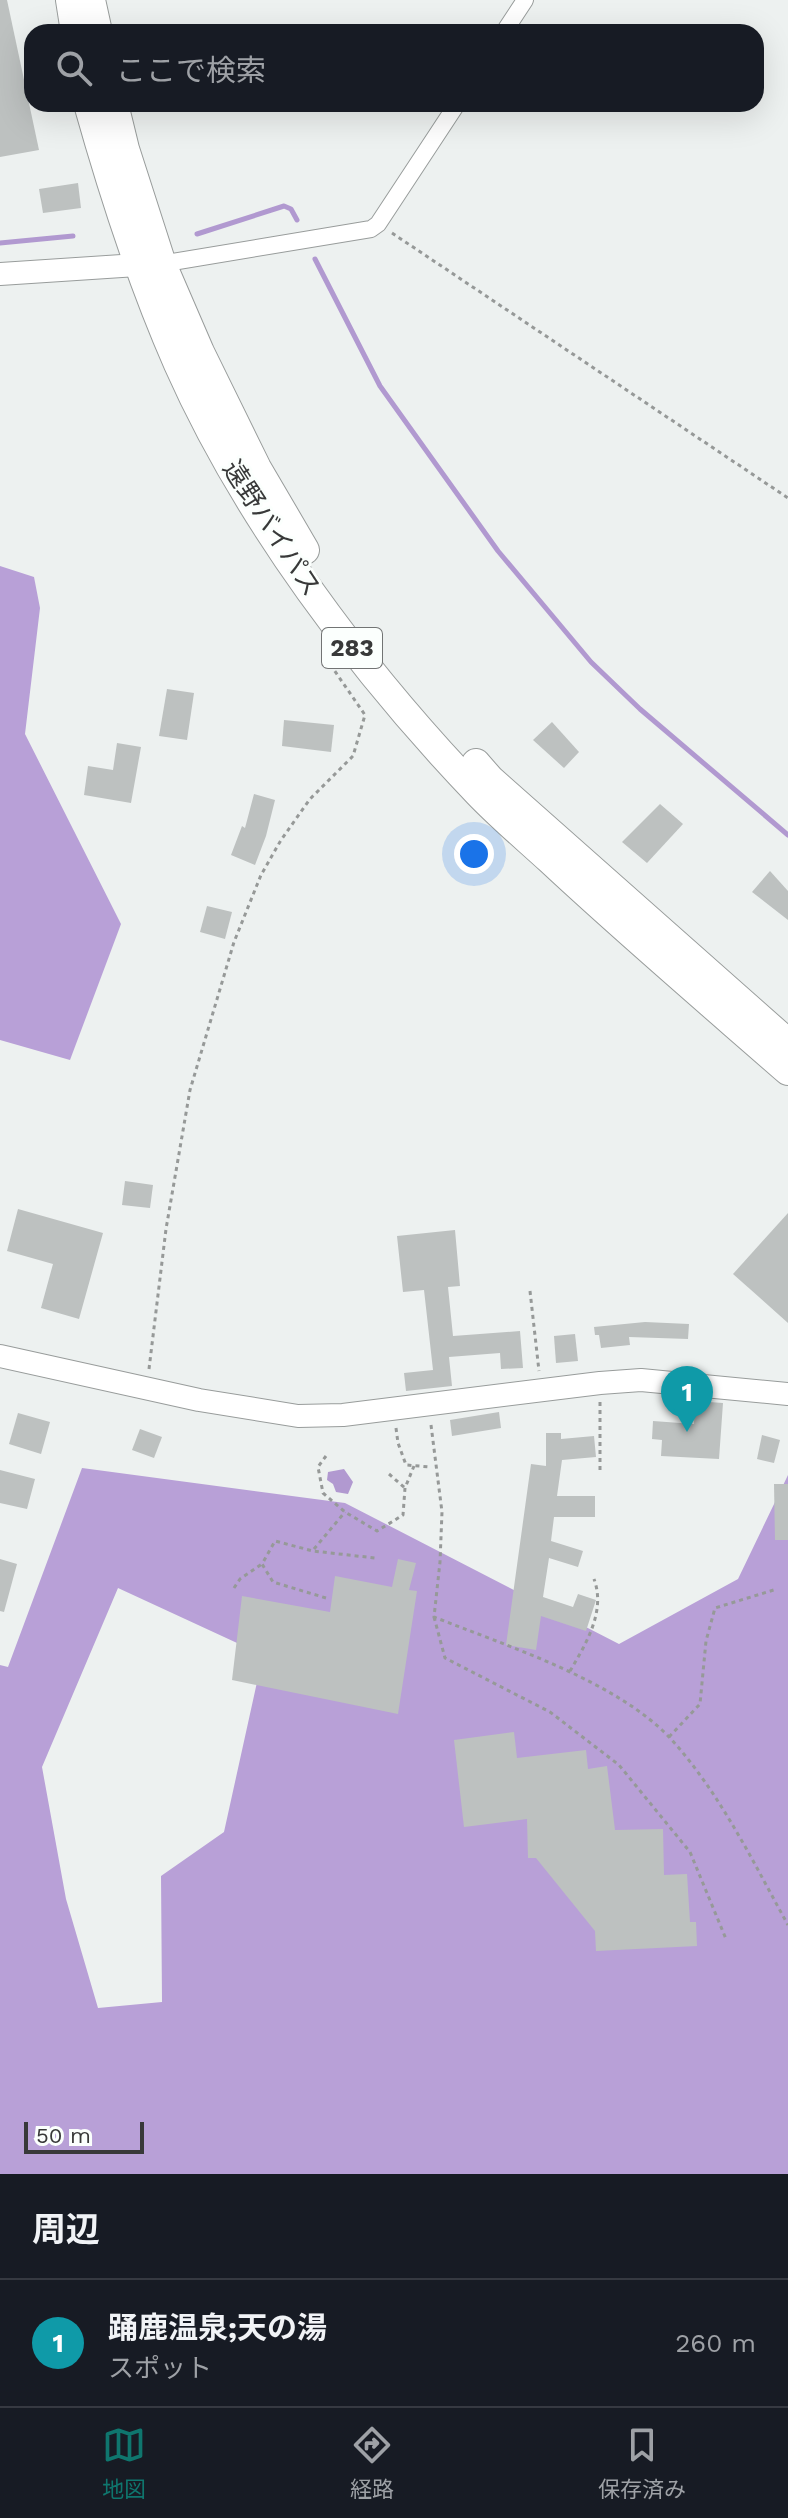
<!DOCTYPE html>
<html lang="ja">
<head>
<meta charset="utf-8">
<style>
  body { margin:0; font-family:"Work Sans","Noto Sans JP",sans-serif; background:#20242c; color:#f1f3f6 }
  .scale { position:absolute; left:24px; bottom:20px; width:120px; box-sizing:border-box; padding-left:8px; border:4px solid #383939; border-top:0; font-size:22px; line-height:28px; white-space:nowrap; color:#383939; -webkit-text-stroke:6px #fbfffd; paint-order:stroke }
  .you { position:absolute; left:474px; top:854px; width:28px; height:28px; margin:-20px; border:6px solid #fff; border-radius:50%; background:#1a73e8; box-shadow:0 0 0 12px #1a73e833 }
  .badge { display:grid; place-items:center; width:52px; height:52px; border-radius:50%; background:#0f766e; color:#fff; font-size:26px; font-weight:700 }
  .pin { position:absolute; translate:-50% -66px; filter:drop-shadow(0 2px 4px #0008) }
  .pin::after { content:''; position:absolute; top:42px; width:28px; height:24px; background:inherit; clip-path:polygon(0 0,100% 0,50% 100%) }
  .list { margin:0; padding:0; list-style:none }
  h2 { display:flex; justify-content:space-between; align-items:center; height:104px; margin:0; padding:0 32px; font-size:34px }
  h2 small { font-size:26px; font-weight:400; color:#9ea1a6 }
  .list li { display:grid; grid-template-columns:52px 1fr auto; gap:24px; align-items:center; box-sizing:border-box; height:128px; padding:0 32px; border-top:2px solid #363941 }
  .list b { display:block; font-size:30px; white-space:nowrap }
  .list p { margin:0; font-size:26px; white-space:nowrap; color:#9ea1a6 }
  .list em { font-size:26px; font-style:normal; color:#9ea1a6 }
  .icon { flex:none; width:44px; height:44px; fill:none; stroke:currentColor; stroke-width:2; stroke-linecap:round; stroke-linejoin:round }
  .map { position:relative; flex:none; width:788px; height:2174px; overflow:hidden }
  .search { position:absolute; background:#171b24; box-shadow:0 8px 32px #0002; left:24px; right:24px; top:24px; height:88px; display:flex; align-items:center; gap:20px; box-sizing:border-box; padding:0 28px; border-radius:24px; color:#9ea1a6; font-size:30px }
  .sheet { height:232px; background:#171b24 }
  nav { display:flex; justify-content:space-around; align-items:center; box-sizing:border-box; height:112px; border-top:2px solid #363941; background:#171b24; font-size:22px; color:#9ea1a6 }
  nav a { display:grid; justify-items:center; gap:4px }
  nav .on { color:#0f766e }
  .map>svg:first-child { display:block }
</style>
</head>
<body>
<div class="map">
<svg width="788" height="2174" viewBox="0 0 788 2174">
  <rect width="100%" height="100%" fill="#edf1f0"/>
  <g fill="#b8a0d7" fill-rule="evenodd">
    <polygon points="0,566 34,577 40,608 25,734 121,924 70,1060 0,1040"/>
    <path d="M 82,1468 L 345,1503 L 619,1644 L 738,1579 L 788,1475 L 788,2174 L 0,2174 L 0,1665 L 8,1667 ZM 118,1588 L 263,1655 L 224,1832 L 161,1876 L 162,2002 L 98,2008 L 66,1899 L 42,1767 Z"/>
  </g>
  <polygon fill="#b199d0" points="344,1469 353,1482 348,1494 336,1492 333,1484 327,1480 328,1472"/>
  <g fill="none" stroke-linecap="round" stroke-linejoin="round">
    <g stroke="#b199d0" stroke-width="5">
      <polyline points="197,234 284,206 291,209 297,220"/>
      <polyline points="0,243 73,236"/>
      <polyline points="315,259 380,386 498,551 591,662 640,709 788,835"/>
    </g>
  </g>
  <g fill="#bdc1c0">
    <polygon points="0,0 7,0 39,150 0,157"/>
    <polygon points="78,183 81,208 43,213 39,189"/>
    <polygon points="167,689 194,693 187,740 159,736"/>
    <polygon points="284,720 334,725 331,752 282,746"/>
    <polygon points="552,722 579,752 564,768 533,740"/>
    <polygon points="117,743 141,747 131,803 84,795 88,766 113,770"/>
    <polygon points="254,794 275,800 266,836 255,865 231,855 242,826 245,828"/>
    <polygon points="660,804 683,824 647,863 622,842"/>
    <polygon points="770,871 788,891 788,920 752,892"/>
    <polygon points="207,906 232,912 225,939 200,932"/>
    <polygon points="125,1181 153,1185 150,1208 122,1205"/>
    <polygon points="18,1209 103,1233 79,1319 41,1308 53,1264 7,1251"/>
    <polygon points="788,1213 788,1323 733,1274"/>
    <polygon points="455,1230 460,1286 448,1287 453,1336 520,1331 523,1368 501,1369 500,1353 449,1357 452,1386 406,1391 404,1373 433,1370 424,1290 403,1292 397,1236"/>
    <polygon points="645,1322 689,1324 688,1339 629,1337 630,1345 601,1348 599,1335 595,1335 594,1327"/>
    <polygon points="575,1334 578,1361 556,1363 554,1336"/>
    <polygon points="695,1401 723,1403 719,1459 661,1456 662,1440 652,1439 653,1421 694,1424"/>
    <polygon points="499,1412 501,1428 452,1436 450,1420"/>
    <polygon points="18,1413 50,1422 41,1454 9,1444"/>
    <polygon points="140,1429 162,1437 154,1458 132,1450"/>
    <polygon points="546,1433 561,1433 561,1439 594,1436 596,1457 562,1460 557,1496 595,1496 595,1517 554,1517 551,1541 583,1551 578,1567 549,1558 543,1597 573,1607 578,1594 596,1600 586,1631 541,1616 536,1650 506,1645 531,1464 546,1466"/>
    <polygon points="762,1435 780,1440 774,1463 757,1459"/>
    <polygon points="0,1470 35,1479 27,1509 0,1503"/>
    <polygon points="774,1484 788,1484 788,1540 775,1540"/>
    <polygon points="0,1559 17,1564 4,1612 0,1611"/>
    <polygon points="398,1559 416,1563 409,1590 417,1591 398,1714 232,1680 242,1596 330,1612 335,1576 392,1587"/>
    <polygon points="514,1732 517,1758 586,1750 588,1769 607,1766 615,1830 663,1829 664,1875 687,1874 690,1922 696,1922 697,1946 596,1951 595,1931 536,1858 528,1858 527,1819 464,1827 454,1740"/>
  </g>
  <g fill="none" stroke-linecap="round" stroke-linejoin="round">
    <g stroke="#989c9b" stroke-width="18">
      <g id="minor">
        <polyline points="504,32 525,0"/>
        <polyline points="154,265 371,229 378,224 457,104"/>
      </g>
    </g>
    <g stroke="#989c9b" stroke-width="24">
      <g id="tertiary">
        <polyline points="0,274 137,265"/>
        <polyline points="0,1356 199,1400 298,1416 343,1415 600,1383 641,1380 788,1394"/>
      </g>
    </g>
    <g stroke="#989c9b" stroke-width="30">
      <g id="trunk">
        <polyline points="70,0 75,32"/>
        <polyline points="91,0 98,32"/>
        <path d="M 88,104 C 113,193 141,280 178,364 C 246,518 362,672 478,793 C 501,817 526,838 550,860 C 627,932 708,1001 788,1071"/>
        <polyline points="114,104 125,149 162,264 200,352 257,468 305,550"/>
        <polyline points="476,763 490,779 788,1043"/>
      </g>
    </g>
    <g stroke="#969998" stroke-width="3" stroke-dasharray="4 4" stroke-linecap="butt">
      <polyline points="392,233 788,498"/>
      <polyline points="530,1291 539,1371"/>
      <polyline points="149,1369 166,1229 190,1090 234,942 261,875 281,840 310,799 353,756 365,715 332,667 331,656"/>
      <polyline points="600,1402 600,1471"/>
      <path d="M 431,1425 L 442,1512 L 440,1562 L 434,1617 C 507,1646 617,1681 671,1739 C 720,1793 753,1862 788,1925"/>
      <polyline points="396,1428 398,1443 406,1465 431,1467"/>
      <polyline points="326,1456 318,1467 323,1493 345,1512 377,1531 403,1515 405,1488 414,1466"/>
      <polyline points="389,1474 405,1488"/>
      <polyline points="314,1549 345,1512"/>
      <polyline points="234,1588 240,1579 262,1564"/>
      <polyline points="326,1598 273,1582 262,1564 275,1541 313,1551 375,1558"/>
      <polyline points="434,1617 445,1658 550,1712 619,1765 690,1852 726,1939"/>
      <path d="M 570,1671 C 586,1644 606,1611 594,1579"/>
      <polyline points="669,1737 700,1704 706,1641 715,1608 777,1589"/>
    </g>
    <use href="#minor" stroke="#fff" stroke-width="16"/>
    <use href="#tertiary" stroke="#fff" stroke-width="22"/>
    <use href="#trunk" stroke="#fff" stroke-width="28"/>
  </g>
  <g text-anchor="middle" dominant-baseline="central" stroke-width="6" stroke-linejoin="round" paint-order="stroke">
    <rect fill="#fbfffd" stroke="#727474" stroke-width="2" x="322" y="628" width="60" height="40" rx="6"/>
    <g font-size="24" font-weight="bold" fill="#383939">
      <text x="352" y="648">283</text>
    </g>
    <g font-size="26" fill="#383939" stroke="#fbfffd">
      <text transform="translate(272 528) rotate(57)">遠野バイパス</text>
    </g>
  </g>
</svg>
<div class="scale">50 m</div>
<div class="you"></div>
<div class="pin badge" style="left:687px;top:1432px;background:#0f9aa8">1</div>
<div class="search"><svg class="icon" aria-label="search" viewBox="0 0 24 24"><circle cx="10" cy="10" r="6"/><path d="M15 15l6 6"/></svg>ここで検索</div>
</div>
<section class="sheet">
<h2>周辺<small></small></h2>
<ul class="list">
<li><span class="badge" style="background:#0f9aa8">1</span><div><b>踊鹿温泉;天の湯</b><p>スポット</p></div><em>260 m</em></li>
</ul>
</section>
<nav>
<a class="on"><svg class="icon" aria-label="map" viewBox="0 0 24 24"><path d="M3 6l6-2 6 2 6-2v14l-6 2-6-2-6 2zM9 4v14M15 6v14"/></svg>地図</a>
<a><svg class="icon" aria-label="directions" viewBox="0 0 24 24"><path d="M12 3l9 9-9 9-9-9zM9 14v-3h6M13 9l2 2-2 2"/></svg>経路</a>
<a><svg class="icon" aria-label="saved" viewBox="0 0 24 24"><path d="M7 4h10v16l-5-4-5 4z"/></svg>保存済み</a>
</nav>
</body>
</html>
